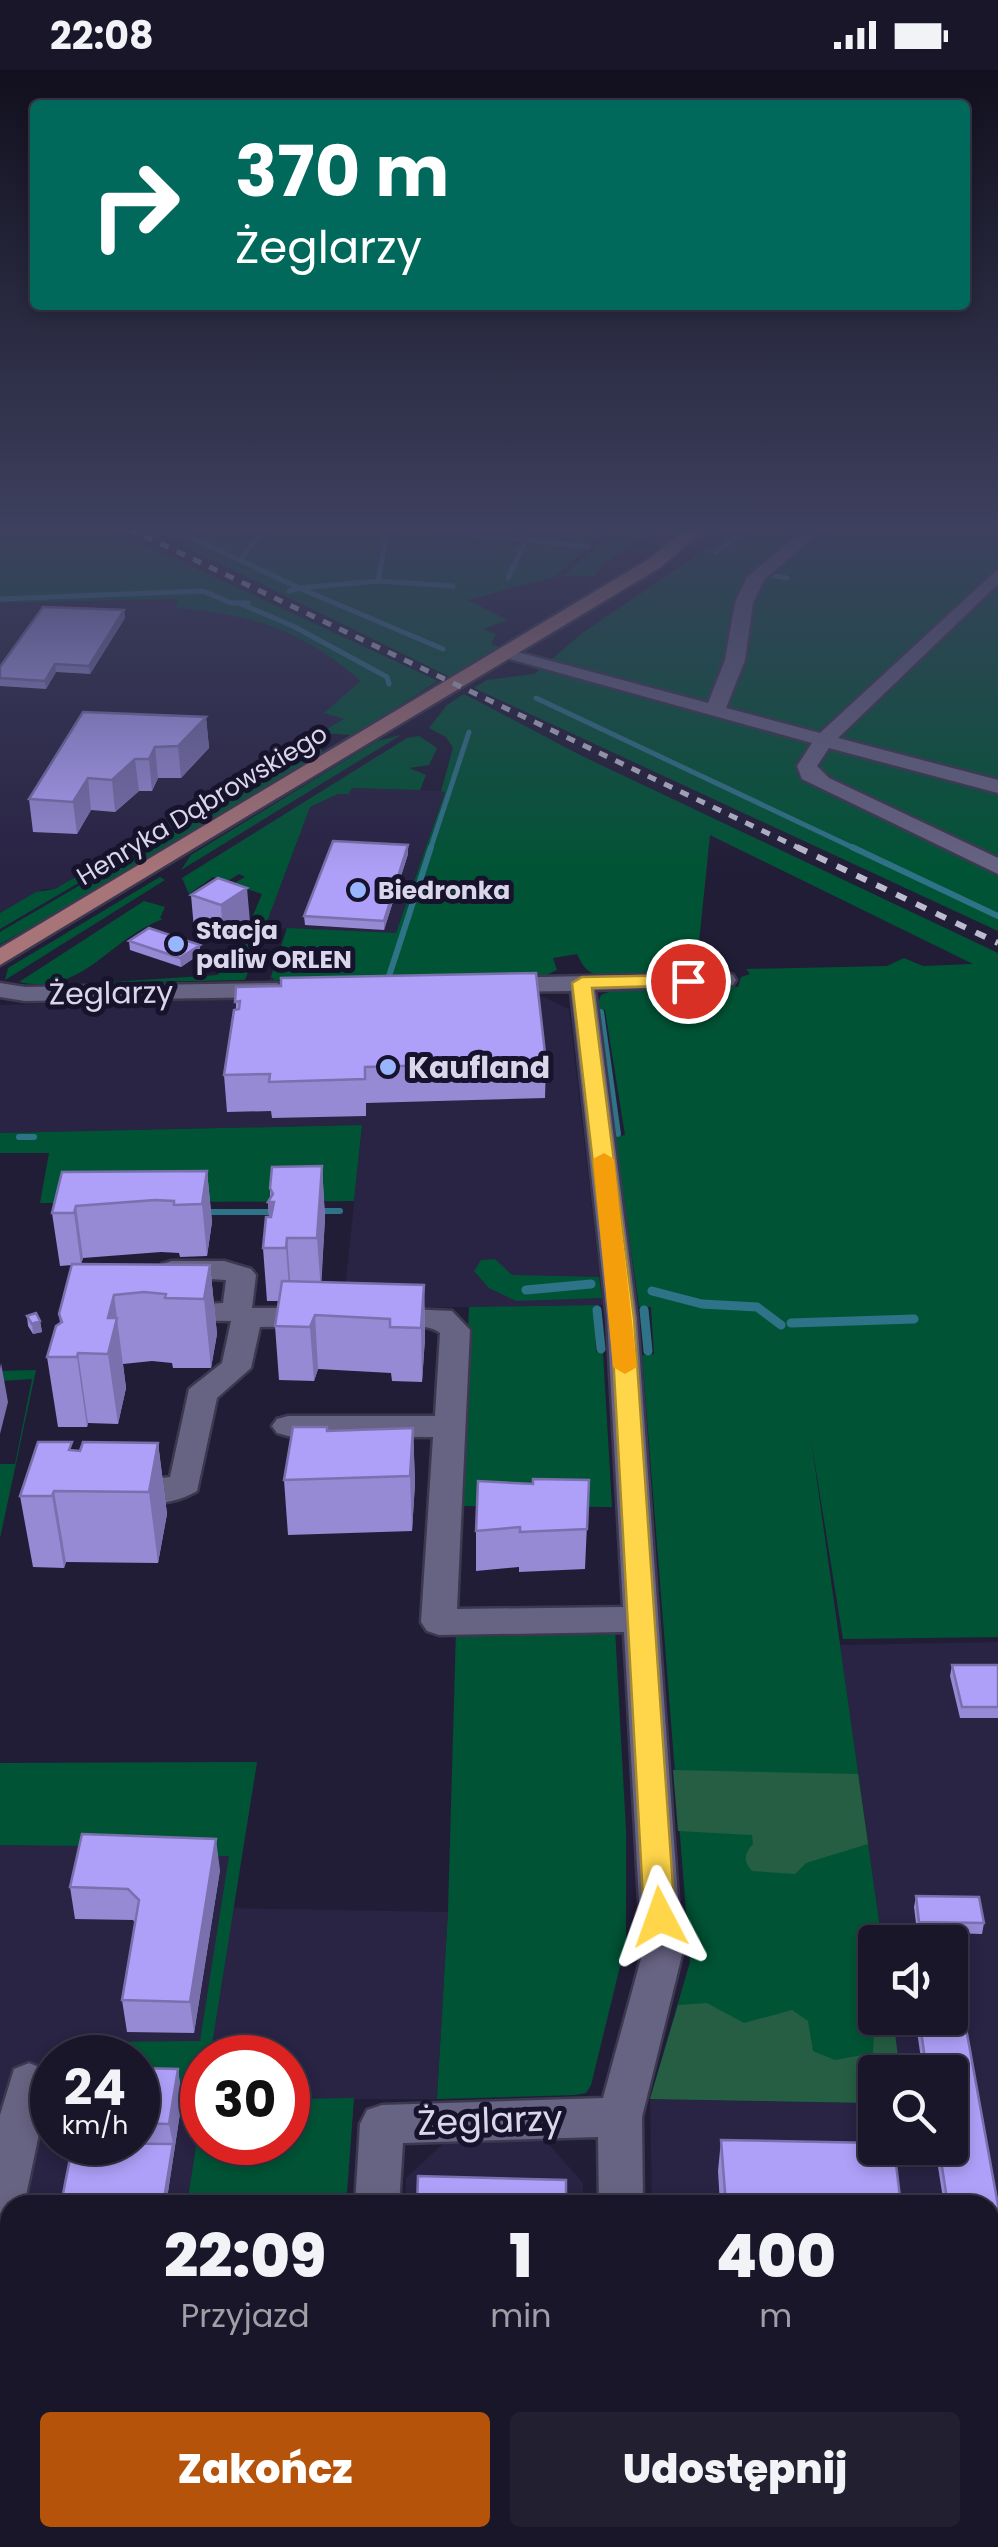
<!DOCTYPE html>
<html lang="pl">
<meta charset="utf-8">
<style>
:root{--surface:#191629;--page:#221f31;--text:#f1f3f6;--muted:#9f9fa8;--line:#373546;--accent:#b45309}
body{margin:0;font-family:Poppins,sans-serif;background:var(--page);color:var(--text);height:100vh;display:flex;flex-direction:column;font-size:38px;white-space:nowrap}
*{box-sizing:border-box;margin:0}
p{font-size:32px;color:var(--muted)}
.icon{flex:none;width:55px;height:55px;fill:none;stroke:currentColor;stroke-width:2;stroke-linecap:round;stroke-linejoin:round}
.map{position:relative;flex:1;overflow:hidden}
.details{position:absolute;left:0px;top:2125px;width:1000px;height:352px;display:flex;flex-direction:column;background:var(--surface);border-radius:30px 30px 0 0;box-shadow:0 5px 15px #0003,0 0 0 2px var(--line)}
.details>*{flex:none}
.top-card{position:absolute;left:30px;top:30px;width:940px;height:210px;border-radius:10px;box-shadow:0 5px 15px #0003,0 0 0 2px var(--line);background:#00695c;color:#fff;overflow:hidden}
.fabs{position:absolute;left:858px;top:1855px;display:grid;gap:20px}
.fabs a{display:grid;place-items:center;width:110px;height:110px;border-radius:10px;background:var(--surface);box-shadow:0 5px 15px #0003,0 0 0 2px var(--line);font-size:50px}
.speed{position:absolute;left:30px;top:1965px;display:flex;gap:20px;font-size:50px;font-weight:700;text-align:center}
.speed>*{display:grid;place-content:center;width:130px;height:130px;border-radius:50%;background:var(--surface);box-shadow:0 5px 15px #0003,0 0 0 2px var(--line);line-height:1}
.speed small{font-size:25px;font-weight:400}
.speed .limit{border:15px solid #d22;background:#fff;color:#111}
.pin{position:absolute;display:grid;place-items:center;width:85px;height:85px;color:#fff;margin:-42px;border:5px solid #fff;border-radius:50%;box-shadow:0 2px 10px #0007}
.me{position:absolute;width:110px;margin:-55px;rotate:356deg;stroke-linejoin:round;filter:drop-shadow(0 0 8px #0008)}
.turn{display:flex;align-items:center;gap:35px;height:210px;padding:0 40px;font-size:45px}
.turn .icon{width:130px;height:130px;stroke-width:2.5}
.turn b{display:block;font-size:70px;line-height:85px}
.eta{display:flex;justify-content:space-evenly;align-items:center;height:170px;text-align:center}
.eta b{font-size:60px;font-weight:800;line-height:70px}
.cta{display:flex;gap:20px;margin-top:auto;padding:20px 40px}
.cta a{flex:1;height:115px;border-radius:10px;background:var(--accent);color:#fff;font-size:40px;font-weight:800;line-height:115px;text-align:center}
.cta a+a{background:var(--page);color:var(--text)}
.status{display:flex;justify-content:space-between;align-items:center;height:70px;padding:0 50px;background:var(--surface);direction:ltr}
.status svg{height:28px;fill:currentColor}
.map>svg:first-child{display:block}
.built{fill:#292344;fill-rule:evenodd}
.green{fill:#005435}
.forest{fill:#255e43}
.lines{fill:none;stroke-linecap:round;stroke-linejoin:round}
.stream-far2{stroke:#2f7388;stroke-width:5}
.stream-far1{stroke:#2f7388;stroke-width:6}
.stream{stroke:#2f7388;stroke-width:9}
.minor-casing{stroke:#3c384f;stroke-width:5}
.major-casing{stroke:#3c384f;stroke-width:5}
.minor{fill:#676382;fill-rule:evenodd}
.major{fill:#a77478;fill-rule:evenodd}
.rail-far1{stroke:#bebccf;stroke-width:5;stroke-dasharray:9 9;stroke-linecap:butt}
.rail{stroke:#bebccf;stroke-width:6;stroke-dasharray:11 11;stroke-linecap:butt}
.wall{fill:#968ad5}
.shaded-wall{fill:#7a70ae}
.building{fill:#aea0f8;stroke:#7a70ae;stroke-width:2.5}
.route{fill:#ffd54a;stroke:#a68a30;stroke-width:2.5}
.slow{fill:#f59e0b}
.poi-dot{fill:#99b5fd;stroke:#18132d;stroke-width:4}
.labels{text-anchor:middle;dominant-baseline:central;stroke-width:10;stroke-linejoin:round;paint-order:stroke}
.far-street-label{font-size:25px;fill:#d9d7e9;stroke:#18132d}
.far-poi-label{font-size:25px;font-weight:bold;fill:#d9d7e9;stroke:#18132d;text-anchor:start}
.street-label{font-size:30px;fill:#d9d7e9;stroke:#18132d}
.poi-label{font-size:30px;font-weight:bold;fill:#d9d7e9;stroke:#18132d;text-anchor:start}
.near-street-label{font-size:35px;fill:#d9d7e9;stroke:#18132d}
</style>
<div class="status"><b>22:08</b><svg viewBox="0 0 49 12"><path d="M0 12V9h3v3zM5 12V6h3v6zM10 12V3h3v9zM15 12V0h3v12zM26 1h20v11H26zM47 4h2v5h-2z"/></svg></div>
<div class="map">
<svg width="998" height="2477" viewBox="0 0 998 2477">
<rect width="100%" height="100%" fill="#211d37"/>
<path class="built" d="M161,528l17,3 -2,7 56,4 57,19 42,25 31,25 -37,32 20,6 -290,170h-12l-43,24v-310z
M351,718l94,3 -71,206 163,-3 32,15 34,296 -260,4 19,-184 -362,8v-128l263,-7 24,-69 -23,-2 46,-120z
M998,1572v905h-23l-2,-9h17v-333h-338l-2,-106 225,4v45h75v-76h-50l-8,-54h58v-76h-68l-42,-297z
M257,1692l-24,146 215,4 -11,187h-83l-8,106h-336v333h308l-1,9h-317v-784zM52,1988h86v84h-86zM202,1988h86v84h-86z
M545,2070l38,43v22h-178l1,-27 40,-37z
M381,2468h204v9h-205z"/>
<path class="green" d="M0,458h109l329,153 -85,54 -33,-2 24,-14 -20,-6 37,-32c-57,-50 -111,-68 -186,-73l3,-7 -6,-2 -172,4z
M147,458h464l-57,49 -86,23 39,20 -24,9 13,5 -5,10 9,3 -50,30z
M619,458h30c-10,21 -41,23 -54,48h-33z
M737,458h261v403l-524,-243 13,-8 47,-6 51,-43z
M464,624l118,62 416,197v684l-155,2 -32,-200 71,503h-7v76h18l7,54h-25v31l-225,-4 40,-137 -48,-607 12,-1 -3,-47h-12l-24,-170 10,-2 -20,-125 -9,-1 5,-14 18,-7 119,-1 3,-10 9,-3 -4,-5 141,-3 17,-8 19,8 50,-2 -263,-129 -12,117 -16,6 3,9c-11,11 -78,13 -93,6 -8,-4 -11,-11 -15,-19l-24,4 4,12 -13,6 -269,4 -4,-3 16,-49 109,5 49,-141 -4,-1 12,-43 -7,-11 -17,-9 18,-23z
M401,665l-220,135 10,-15 186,-114z
M419,666l18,12 -8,17 -20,3 17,7 -6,15 -68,-2 -4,6h-10l-28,13 -65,173 -147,3 119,-8 17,-14 28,-67 -29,-10 12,-7 -6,-3 -13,8 -13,-5 -24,17 -7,-16 225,-140z
M306,671l9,3 -315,185v-16l36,-21 19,-3z
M319,675l4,8 -195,120 -128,71v-12z
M160,807l5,3 -160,100 3,-12z
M144,831l21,6 -5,11 3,1c-55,20 -80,77 -144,63z
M362,1055l-8,76 -314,2 9,-50h-49v-20z
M495,1189l17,16 87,2 3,21 -86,3 -27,-13 -15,-17 7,-11z
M599,1235l-5,3 2,44 7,1 9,154 -151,-1 8,-199z
M36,1300l-36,168v-74h15l17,-85 -32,2v-10z
M615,1559l11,202v111l-35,143 -5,8 -11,2 -138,4 11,-187 8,-282z
M257,1692l-47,295 -8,1v27l-64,-1v-26l-41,-1 4,-15 99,-1 29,-185 -139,-2v-8l-90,-1v-82z
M354,2028l-8,107h-159l15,-98v35h86v-43z"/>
<path class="forest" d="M673,1700l185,4 10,70 -62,19 -11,11 -43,-3c-9,-10 -8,-17 1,-27l-1,-9 -74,-4z
M707,1933l37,20 48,-13 16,11 5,30 22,9 38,-7 1,-24 -5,-7 24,-3 7,53h-25v31l-225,-4 28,-94z"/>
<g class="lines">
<path class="stream-far2" d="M170,458l70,32
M265,458l-25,32 59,28 79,-7 75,5
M422,458l167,19
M716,482l33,-24
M771,505l16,3
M508,508l18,-38
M378,511l10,-53
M289,521l10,-3 144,61
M0,529l203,-8 28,12h17
M241,534l54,23 92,50 2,7
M536,628l322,152
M430,780l39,-118"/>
<path class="stream-far1" d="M852,777l146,69
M389,906l42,-129
M601,942l17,122
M19,1067h15
M315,1141h25
M205,1142h71"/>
<path class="stream" d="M526,1220l65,-6
M652,1221l50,13 55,3 24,18
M597,1240l4,39
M644,1240l4,41
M791,1253l123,-4"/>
<defs>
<path id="minor" d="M806,458h19l-61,52 -11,23 -8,57 -19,48 94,25 178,-164v15l-160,154 160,42v13l-169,-45 -12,18 12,12 169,80v16l-196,-95 -5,-13 15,-23 -320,-89 10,-6 206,55 17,-43 10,-57 12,-26z
M724,903l9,2 3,5 -3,5 -138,5 42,328 45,637 -40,162 1,88h-44l-1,-68 -195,6 -4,62h-44l5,-81 7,-14 15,-5 221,-7 39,-143 -18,-323 -185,3 -12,-4 -6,-9 12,-185 -145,-1 -11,-3 -5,-7 5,-7 11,-3h147l5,-83c-20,-15 -52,4 -69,-16l15,-9 66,3 18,19 -13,279 166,-2 -16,-289 -36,-327 -74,1 -12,-7 12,-7z
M0,913l25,4 252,-4 12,7 -12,7 -252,4 -25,-4z
M172,1191h52l27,8 5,6 -4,33h63l15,9 -15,9 -55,1 -9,41 -34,30 -20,93c-23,14 -56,16 -82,9l-5,-8 5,-8 55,-7 19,-88 33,-26 9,-42 -66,-1 -4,-7 4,-7 58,-3 3,-23 -64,-4 -5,-6 5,-6z
M29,1993l15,6 6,13 -26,123h-14v25l-10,4v-119l14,-46z
M332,2468h50l-1,9h-50z
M602,2468h50v9h-50z"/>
<path id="major" d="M686,458h19l-44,39 -661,398v-17l649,-389z"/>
</defs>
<use href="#minor" class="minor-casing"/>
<use href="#major" class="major-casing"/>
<use href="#minor" class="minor"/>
<use href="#major" class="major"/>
<path class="rail-far1" d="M128,458l675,322"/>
<path class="rail" d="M797,777l201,96"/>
</g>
<path class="wall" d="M124,540l1,8 -35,56 -34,-2 -10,17 -46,-3v-19z
M206,647l3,31 -28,30h-23l-6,13h-13l-24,21 -24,-2 -14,24 -44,-2 -4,-33z
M408,775v9l-24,76 -79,-5 -1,-9z
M218,808l32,44 -27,17 -29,-10 -3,-34z
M129,871l71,13 -19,13 -51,-17z
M236,917l310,75 -1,36 -179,5v13l-94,2 -1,-7 -44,1 -3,-37 12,-66z
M322,1096l3,52 -4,64 103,3 1,53 -3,44 -30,-1 -1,-8 -73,-4 -4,12 -35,-1 -4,-54 4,-25h-12l-4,-53 6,-31 -1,-15 2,-4v-10z
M207,1101l5,51 -5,34 -27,1 -1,-4 -18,-1 -78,6 -2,6 129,1 7,69 -6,34h-38l-1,-5 -20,-2 -29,3 3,24 -8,36 -30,-1 -1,4h-29l-11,-70 13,-34 -1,-9 13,-49 -12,1 -8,-53z
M27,1246l13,5 2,11 -9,2 -5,-8z
M413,1358l2,55 -3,48 -124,4 -4,-55 43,-49z
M158,1373l9,71 -9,49 -92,-1 -2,6 -31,-1 -13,-71 53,-45z
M589,1410l-4,89 -66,3v-5l-43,4v-40l57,-47z
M952,1595h46v53h-38l-10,-42z
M220,1800l-26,163 -67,-1 -5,-32 13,-77 -2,-3 -58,-1 -5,-32z
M916,1826l68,27 -2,11 -65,-2 -3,-25z
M915,1948h35l48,187v310h-7l-1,-7v-303h-46l-9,-57h15v-76h-27z
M138,1998l40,1 4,31 -16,105 -93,-63h65z
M721,2070l180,65h-181l-2,-34z
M400,2468h166v7l-166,-4z"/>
<path class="shaded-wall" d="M124,540l1,8 -35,56 -1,-8z
M55,594l1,8 -10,17 -1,-8z
M206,647l3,31 -28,30 -3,-32z
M155,677l3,31 -6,13 -3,-32z
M135,689l4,32 -24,21 -3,-32z
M88,708l3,32 -14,24 -4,-32z
M408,775v9l-24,76v-9z
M247,818l3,34 -27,17 -2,-34z
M200,875v9l-19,13 -1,-9z
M322,1096l3,52 -4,73 -4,-53z
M207,1101l5,51 -5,34 -5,-52z
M268,1132h6l-3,46z
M76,1136l7,52 -2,7 -7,-52z
M287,1168l4,53 -1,10 -4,-53z
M210,1195l7,69 -6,34 -7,-69z
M424,1215l1,53 -3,44 -1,-54z
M114,1225l12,93 -8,36 -10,-70v-36z
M315,1245l3,54 -4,12 -4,-54z
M40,1251l2,11 -9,2 -1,-10z
M78,1283l10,70 -1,4 -10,-70z
M1,1293l7,39 -8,32v-65z
M413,1358l2,55 -3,48 -2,-55z
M158,1373l9,71 -9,49 -9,-71z
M54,1421l12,71 -2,6 -12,-72z
M216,1769l4,31 -26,163 -4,-31z
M178,1999l4,31 -16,105h-3l10,-61 -4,-20z"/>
<path class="building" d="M43,537l81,3 -35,56 -34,-2 -10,17 -45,-3v-11z
M83,642l123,5 -28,29 -23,1 -6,12h-14l-23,21 -24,-2 -15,24 -44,-3z
M333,771l75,4 -24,76 -80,-5z
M218,808l29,10 -26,17 -30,-10z
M149,858l51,17 -20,13 -51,-17z
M536,903l10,89 -181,5v12l-96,3 1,-8 -46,1 10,-65 5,-1 1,-8 -5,1 1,-15 45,-1v-8z
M322,1096l-5,72h-30l-1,10h-23l3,-31h5l3,-15h-6l5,-8 -3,-6 2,-21z
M207,1101l-5,33 -28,1v-4l-19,-1 -79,6 -2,7h-22l10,-41z
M72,1194l138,1 -6,34 -39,-1 1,-4 -22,-2 -30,3 -6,23h9l-9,36 -30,-1 -1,4h-30l9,-31 6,-4 -3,-8z
M282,1211l142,4 -3,43 -31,-1v-8l-75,-4 -5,12 -35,-1z
M36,1243l4,8 -8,3 -5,-8z
M293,1357h34v4l86,-3 -3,48 -126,4z
M38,1372h34l-3,8 11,1 3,-9 75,1 -9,49 -95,-1 -2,5h-32z
M533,1409l56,1 -2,49 -67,3v-5l-44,4 2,-50 55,3z
M952,1595h46v42h-36z
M82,1764l134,5 -26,163 -68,-2 17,-100 -11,-11 -58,-2z
M916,1826l63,1 5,26 -65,-1z
M950,1936h12l36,199v300h-4l-4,-26v-274h-42l-9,-57h11v-76h-23l-8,-54h31z
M138,1998l40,1 -9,55 -31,-1z
M721,2070l154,3v5h19l7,57h-175z
M73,2073l100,1 -10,61 -102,-1z
M418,2106l148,4v25h-149z
M10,2374v94h120l-1,9h-129v-55z
M700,2468h237l2,9h-238z"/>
<linearGradient id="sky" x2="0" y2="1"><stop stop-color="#12101e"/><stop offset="0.57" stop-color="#3d405e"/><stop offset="1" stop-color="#3d405e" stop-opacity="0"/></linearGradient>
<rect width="998" height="805" fill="url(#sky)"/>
<path class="route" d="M688,905l10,6 -3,4 -103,3 42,330 41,599 -5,9 -10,4 -11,-4 -5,-9 -33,-599 -39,-335 10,-6z"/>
<path class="slow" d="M604,1083l10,6 23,208 -12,7 -12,-7 -20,-208z"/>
<g class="poi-dot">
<circle cx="358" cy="820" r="10"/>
<circle cx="176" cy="874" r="10"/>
<circle cx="388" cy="997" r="10"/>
</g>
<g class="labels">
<g class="far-street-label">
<text transform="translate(202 735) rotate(-31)">Henryka Dąbrowskiego</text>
</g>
<g class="far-poi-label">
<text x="378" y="820">Biedronka</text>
<text x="196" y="860">Stacja<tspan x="196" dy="29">paliw ORLEN</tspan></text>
</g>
<g class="street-label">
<text transform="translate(111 923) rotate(-1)">Żeglarzy</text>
</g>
<g class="poi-label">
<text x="408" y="997">Kaufland</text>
</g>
<g class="near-street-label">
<text transform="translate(490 2050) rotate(-2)">Żeglarzy</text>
</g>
</g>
</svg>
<div class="fabs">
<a><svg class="icon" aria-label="sound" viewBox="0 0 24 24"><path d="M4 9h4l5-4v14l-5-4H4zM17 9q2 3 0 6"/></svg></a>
<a><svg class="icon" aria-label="search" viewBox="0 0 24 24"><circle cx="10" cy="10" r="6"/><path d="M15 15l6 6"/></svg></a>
</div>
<div class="speed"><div>24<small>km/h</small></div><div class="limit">30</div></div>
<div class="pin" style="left:688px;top:911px;background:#d93025"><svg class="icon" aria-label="arrive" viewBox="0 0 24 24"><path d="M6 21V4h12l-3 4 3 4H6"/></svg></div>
<svg class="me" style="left:660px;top:1847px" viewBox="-20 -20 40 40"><path d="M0-17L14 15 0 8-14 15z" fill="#ffd54a" stroke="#fff" stroke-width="4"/></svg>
<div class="top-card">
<div class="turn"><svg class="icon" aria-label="right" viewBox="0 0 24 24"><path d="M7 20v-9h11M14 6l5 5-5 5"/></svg><div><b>370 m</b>Żeglarzy</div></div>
</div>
<section class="details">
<div class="eta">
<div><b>22:09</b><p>Przyjazd</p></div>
<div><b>1</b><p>min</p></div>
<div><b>400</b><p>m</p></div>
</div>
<div class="cta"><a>Zakończ</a><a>Udostępnij</a></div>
</section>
</div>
